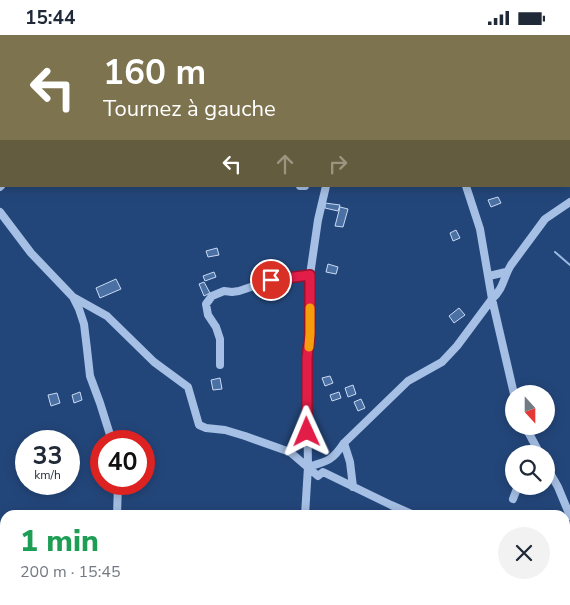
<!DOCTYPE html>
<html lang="fr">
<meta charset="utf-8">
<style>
:root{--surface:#fff;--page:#f2f2f3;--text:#1f2937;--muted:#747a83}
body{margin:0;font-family:"Nunito Sans",sans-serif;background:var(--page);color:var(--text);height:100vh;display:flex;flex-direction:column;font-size:19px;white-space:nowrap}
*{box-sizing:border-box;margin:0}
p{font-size:16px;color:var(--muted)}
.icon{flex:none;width:28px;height:28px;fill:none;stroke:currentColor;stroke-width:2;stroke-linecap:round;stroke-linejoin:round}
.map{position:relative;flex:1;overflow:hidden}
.panel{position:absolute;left:0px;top:475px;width:570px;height:95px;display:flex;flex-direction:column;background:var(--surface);border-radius:15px 15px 0 0;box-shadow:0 2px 12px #0003}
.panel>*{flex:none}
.guide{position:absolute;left:0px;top:0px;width:570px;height:152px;box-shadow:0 2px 12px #0003;background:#7d734e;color:#fff;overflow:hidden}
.needle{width:32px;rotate:159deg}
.buttons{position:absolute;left:505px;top:350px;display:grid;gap:10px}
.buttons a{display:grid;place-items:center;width:50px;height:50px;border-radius:50%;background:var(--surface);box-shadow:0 2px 12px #0003;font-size:25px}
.speed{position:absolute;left:15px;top:395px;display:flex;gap:10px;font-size:25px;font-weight:700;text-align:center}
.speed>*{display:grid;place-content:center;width:65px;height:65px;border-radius:50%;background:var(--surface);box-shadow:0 2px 12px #0003;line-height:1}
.speed small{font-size:12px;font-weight:400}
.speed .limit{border:8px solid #d22;background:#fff;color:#111}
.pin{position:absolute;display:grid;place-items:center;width:42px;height:42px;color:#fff;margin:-21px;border:2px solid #fff;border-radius:50%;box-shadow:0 1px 5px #0007}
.me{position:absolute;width:55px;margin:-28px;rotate:359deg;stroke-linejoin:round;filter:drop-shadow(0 0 4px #0008)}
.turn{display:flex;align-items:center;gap:18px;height:105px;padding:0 20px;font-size:22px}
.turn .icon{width:65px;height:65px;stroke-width:2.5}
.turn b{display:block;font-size:35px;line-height:42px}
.lanes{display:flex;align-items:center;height:48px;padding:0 20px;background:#0003;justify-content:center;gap:25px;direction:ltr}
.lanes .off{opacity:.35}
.round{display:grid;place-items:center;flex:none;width:52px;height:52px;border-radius:26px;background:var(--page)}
.head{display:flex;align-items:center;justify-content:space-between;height:85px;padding:0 20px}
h1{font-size:30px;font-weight:800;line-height:38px;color:#1e9e55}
.status{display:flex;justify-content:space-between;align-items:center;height:35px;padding:0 25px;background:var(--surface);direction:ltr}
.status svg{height:14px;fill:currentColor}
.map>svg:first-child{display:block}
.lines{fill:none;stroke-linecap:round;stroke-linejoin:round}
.stream{stroke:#9abae5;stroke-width:2}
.building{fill:#4b70a3;stroke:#c9daf4}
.minor{stroke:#a6c0e5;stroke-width:8}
.route-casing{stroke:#92132f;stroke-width:12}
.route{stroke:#e11d48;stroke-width:9}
.slow{stroke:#f59e0b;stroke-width:9}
</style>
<div class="status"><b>15:44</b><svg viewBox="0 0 49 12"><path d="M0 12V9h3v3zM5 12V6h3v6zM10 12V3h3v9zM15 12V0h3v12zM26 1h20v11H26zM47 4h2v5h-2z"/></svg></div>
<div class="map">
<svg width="570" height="570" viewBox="0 0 570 570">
<rect width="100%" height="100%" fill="#23467a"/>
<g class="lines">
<path class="stream" d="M555,217l15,13"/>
</g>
<path class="building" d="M498,162l3,6 -10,4 -3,-7z
M325,168l15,2 -2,6 -13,-3z
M340,172l8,2 -5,18 -8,-1z
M456,195l4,8 -7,3 -3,-8z
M217,213l2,7 -11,2 -2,-6z
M328,229l10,3 -2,7 -10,-2z
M214,237l2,5 -11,4 -2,-5z
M116,244l5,10 -21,9 -4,-10z
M204,247l6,11 -6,3 -5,-12z
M459,273l6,7 -11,8 -5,-7z
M330,341l3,7 -8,3 -3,-8z
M220,343l2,11 -9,1 -2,-10z
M353,350l3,9 -8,3 -3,-9z
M80,357l2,8 -8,3 -2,-8z
M339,357l2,6 -9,3 -2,-6z
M57,358l3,10 -9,3 -3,-11z
M361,364l4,9 -7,3 -4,-9z"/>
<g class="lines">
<path class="minor" d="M66,0l1,1
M107,0v1
M412,0v1
M504,0l1,1
M158,1l3,-1
M350,1v-1
M556,1v-1
M0,85h1
M569,94l1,-1
M300,151h5
M466,151l14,43 12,70 22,95
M0,152l1,-1
M0,177l31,41 42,44 6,12 5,15 3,25 3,27 10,27 12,38
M489,241l17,-4
M73,262l34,19 47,46 34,25 11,38 7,3 19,2 20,6 45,16 28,24 5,-4 68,33 23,10
M220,330v-26l-4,-12 -8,-12 -2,-11 6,-8 12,-5 8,1 7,-1 32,-11 39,-5
M525,391l15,28
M344,408l6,19 3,25
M546,431l12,21 12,29
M308,432c20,-6 24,-6 36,-24l64,-62 34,-19 15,-16 35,-47c12,-11 11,-21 19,-34l34,-46 25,-17
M513,464l5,-13
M117,480l1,-31
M305,480l3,-48 -1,-70v-39l3,-24v-59l8,-55 8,-34
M112,565v5
M298,570l1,-5
M460,570v-5"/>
</g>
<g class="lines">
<defs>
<path id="route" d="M271,245l39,-5v59l-3,24v74"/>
</defs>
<use href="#route" class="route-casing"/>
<use href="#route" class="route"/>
<path class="slow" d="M309,312l1,-13v-26"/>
</g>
</svg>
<div class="buttons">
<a><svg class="needle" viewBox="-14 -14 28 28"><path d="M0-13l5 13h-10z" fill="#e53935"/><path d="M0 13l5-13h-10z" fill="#747a83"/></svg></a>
<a><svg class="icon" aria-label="search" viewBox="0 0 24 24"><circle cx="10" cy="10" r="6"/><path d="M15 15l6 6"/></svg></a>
</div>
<div class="speed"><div>33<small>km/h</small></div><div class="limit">40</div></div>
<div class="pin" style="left:271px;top:245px;background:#d93025"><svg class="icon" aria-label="arrive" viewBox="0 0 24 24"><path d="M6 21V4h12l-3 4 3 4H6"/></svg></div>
<svg class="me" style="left:307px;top:397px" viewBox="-20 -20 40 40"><path d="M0-17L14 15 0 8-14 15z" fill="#e11d48" stroke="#fff" stroke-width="4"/></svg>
<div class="guide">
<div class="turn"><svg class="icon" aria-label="left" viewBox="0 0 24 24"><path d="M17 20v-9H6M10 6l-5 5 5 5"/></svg><div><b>160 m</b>Tournez à gauche</div></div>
<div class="lanes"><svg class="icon" aria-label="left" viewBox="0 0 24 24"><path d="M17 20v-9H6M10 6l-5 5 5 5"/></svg><svg class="icon off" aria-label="ahead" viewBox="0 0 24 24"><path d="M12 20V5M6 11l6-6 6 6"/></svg><svg class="icon off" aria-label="right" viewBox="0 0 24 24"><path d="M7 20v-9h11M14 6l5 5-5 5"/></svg></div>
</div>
<section class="panel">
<div class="head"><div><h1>1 min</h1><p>200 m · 15:45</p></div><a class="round"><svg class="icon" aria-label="close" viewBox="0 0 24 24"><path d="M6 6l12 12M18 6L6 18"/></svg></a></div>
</section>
</div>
